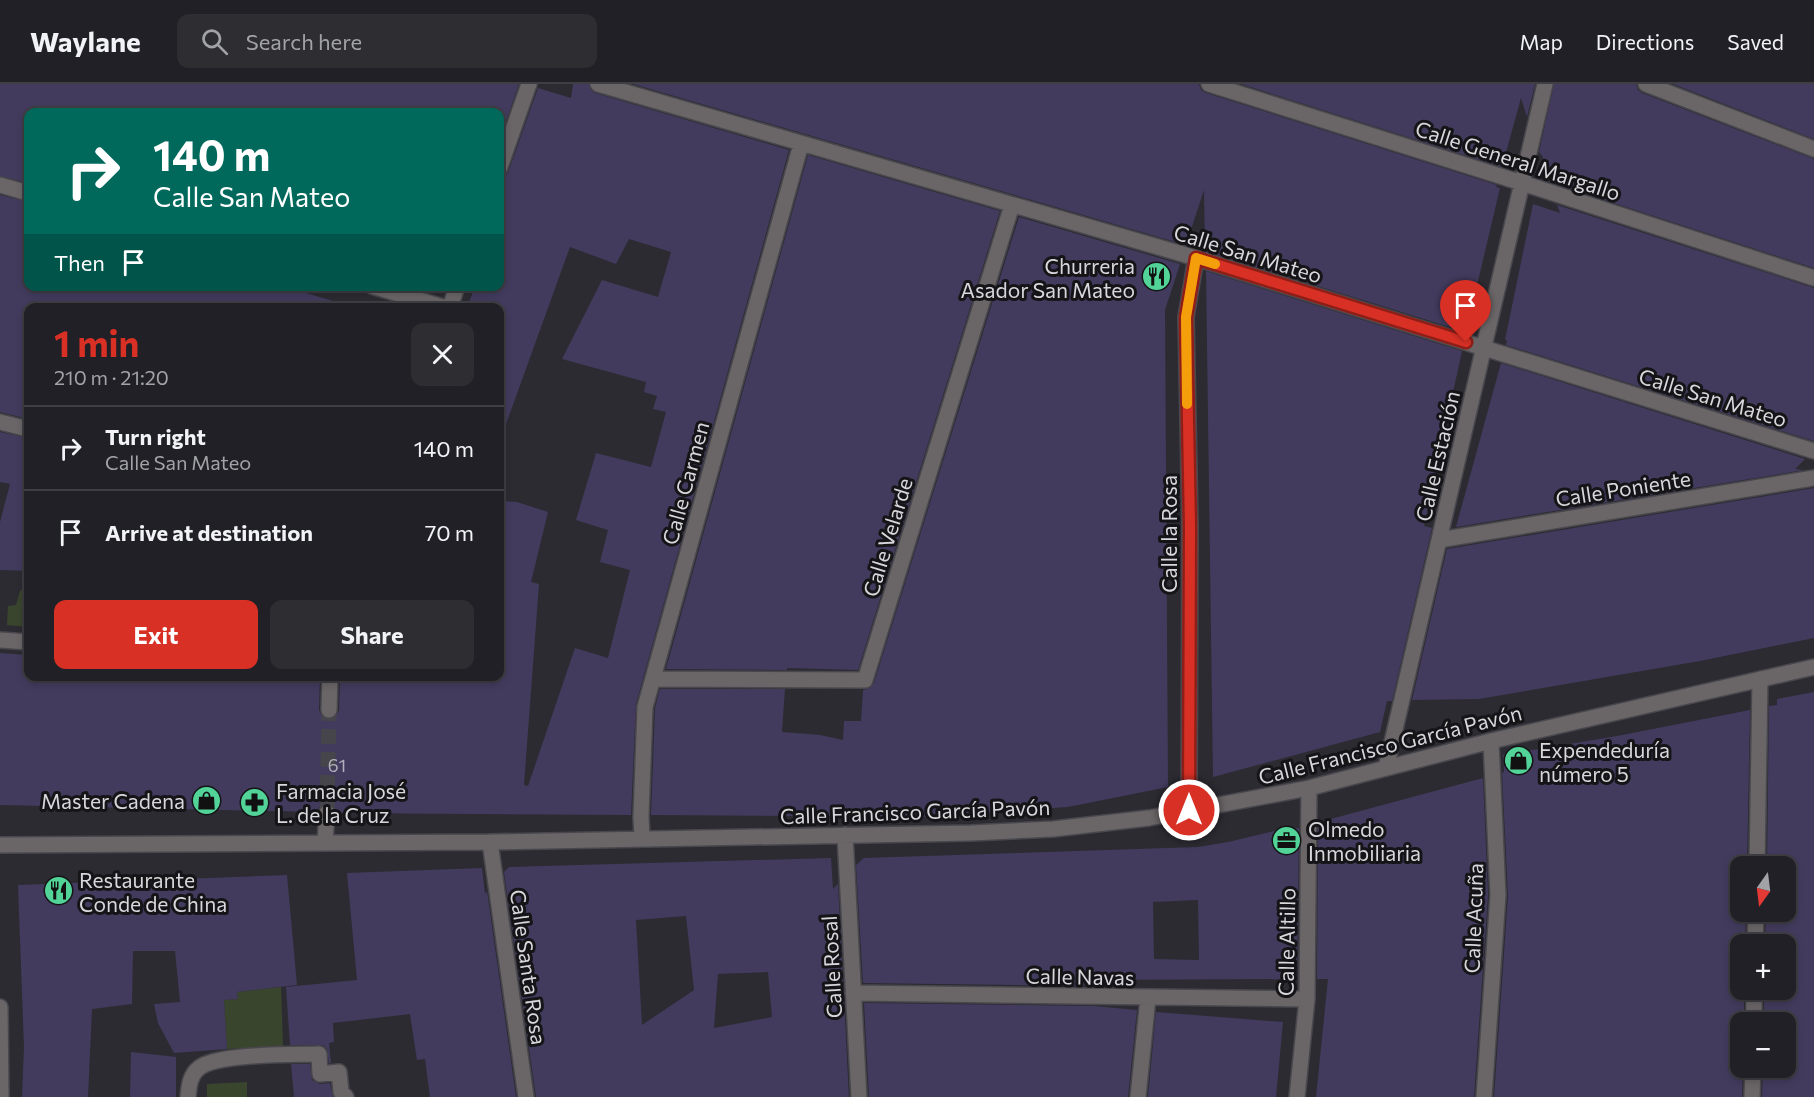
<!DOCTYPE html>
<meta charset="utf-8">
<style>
:root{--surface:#212026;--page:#2d2d32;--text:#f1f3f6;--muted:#a2a3a7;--line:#3e3e43;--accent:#d93025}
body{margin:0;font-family:Commissioner,sans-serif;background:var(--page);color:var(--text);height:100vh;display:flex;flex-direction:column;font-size:22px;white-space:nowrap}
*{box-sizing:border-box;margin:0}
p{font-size:20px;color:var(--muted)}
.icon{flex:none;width:33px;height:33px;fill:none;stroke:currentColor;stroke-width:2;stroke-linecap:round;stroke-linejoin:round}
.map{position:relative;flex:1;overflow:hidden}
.details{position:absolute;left:24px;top:219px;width:480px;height:378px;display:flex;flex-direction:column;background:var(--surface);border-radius:12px;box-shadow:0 3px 9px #0003,0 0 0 2px var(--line)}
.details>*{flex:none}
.guide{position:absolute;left:24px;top:24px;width:480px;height:183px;border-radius:12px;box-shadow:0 3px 9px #0003,0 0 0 2px var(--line);background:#00695c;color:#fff;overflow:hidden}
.needle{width:39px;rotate:194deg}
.buttons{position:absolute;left:1730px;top:772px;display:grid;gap:12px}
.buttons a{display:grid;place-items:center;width:66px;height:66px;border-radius:12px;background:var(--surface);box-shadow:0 3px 9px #0003,0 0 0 2px var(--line);font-size:30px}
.pin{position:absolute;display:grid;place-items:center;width:51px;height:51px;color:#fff;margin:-62px -26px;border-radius:50% 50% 50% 0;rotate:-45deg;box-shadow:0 0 6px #0007}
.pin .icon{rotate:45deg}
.me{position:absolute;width:66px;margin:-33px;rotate:0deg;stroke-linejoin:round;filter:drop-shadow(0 0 4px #0008)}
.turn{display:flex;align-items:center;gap:21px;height:126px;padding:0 30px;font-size:27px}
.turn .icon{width:78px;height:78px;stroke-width:2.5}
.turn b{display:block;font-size:42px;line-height:51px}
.then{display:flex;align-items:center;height:57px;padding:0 30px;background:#0003;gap:12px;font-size:22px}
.round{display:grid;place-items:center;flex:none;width:63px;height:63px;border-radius:12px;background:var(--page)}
.summary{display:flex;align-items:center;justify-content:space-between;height:102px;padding:0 30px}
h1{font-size:36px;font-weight:700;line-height:45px;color:var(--accent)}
.cta{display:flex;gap:12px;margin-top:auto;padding:12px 30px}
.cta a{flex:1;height:69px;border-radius:12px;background:var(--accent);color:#fff;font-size:24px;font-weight:700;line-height:69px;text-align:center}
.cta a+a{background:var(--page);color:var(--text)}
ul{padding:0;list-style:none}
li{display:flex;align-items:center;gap:18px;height:84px;padding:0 30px;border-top:2px solid var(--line)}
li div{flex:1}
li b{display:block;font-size:22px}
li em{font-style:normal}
header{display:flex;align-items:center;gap:36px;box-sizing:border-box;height:84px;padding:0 30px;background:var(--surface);border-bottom:2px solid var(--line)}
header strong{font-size:28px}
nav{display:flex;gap:33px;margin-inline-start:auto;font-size:21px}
.search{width:420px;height:54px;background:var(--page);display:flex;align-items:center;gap:15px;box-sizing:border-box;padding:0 21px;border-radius:12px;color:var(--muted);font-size:22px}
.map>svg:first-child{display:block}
.green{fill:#3a452d}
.building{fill:#423b5d;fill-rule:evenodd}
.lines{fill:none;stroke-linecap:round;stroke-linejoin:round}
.minor-tunnel{stroke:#46454b;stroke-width:15;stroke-dasharray:15 8;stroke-linecap:butt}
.minor-casing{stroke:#48474d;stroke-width:18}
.minor{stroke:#6a6566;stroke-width:15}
.route-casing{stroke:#8d1f18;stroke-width:15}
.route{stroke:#d93025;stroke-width:10}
.slow{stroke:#f59e0b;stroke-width:10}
.labels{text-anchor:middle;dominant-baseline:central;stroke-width:6;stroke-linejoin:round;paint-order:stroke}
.number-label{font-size:18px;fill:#b2b0bc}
.street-label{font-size:21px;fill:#d8d7db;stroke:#151417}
.poi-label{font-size:21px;fill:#d8d7db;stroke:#151417;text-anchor:start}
</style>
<header>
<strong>Waylane</strong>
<div class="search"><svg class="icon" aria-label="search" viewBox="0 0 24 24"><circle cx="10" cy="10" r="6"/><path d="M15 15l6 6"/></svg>Search here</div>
<nav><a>Map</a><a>Directions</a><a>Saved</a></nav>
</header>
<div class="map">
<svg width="1814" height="1013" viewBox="0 0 1814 1013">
<rect width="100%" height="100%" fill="#2c2b32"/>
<path class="green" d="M28,501v42l-21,-2 1,-19 8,-1 4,-14z
M281,903l2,59 -56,3 -3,-49 14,-1 -1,-7z
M247,998v15h-40v-13z"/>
<path class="building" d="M0,0h519l-19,55v-27h-472v71l-28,-7z
M573,0h16l2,6 4,3 194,57 -153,554 -5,111 -294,-2 -4,-8 -6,-2 -8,4 -2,5 -317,-7v-152l28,2v21h292l-1,34 4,8 5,2 6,-2 5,-7 1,-31 28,1v-5h132v-175l17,1 31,10 -17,70 8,2 -15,201 4,1 47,-138 33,10 22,-88 -30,-8 8,-32 -32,-10 20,-67 55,14 15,-55 -13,-3 4,-13 -13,-4 2,-10 -84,-23 40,-79 56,17 13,-45 -42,-13 -13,25 -46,-17 -68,188h-2v-127h-33l8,-22h25v-110l6,-1 3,-5 29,-82 33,10z
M633,0h566l2,6 5,3 291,92 -1,2 4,1 -34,144 -261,-81 -1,-61 -18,55z
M1241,0h294l-8,33 -6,-19 -19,69z
M1554,0h82l2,6 4,3 172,66v109l-265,-86 -7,-21 1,-4 -4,-5z
M1673,0h141v55z
M808,71l192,56 -142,459 -71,-2v2l-121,-1z
M0,111l28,7v84h255l53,16 -1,6h-307v111l-28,-7z
M1533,120l27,9 -3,-8 257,83v153l-308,-96 1,-5h-2z
M1019,133l161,47 -15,46 3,477 -100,20 -113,7 -22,3 -282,-2 4,-107 5,-19h125l-3,43 38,3 23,5 1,-19h17l2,-31 7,-2 4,-5z
M1206,187l256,80 -38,175 8,2 -40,173h-5l-7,31 -167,45z
M1501,279l304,96 -10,10 9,1 -348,57z
M0,348l28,6v133l-28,-1v-48l10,-38 -10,-2z
M1814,404v150l-114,23 -221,38 -67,1 35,-151z
M1814,608v405h-52l1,-29h22v-45h-21v-33h21v-45h-20l1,-33h19v-45h-18l2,-161 8,-1v-6z
M1750,626l-3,157h-7l-1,45h7l-1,33h-7l-1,45h7v33h-8l-1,45h8l-1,29h-248l14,-201 -6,-123 2,-1 -1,-17 114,-19z
M1483,694l5,117 -14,202h-158l12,-118h-11l1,-153 9,-1v-5z
M1299,744l-2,151 -212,1 -1,6 -221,-3 -7,-118 8,-7 334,-11 30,-5 46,-11zM1198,816l1,60 -45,-1 -1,-57z
M831,774l2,31 5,-5 11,213h-313l-32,-225 5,-5zM686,832l8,74 -52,35 -6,-105zM768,888l4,45 -58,11 4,-54z
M482,784l3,26 2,-3 29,206h-86l-5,-38 -8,1 -7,-46 -77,9 1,19 -5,1 2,20h-2l-2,-14 -4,-4h-33l-4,-58 71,-7 -10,-107z
M287,791l10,110 -60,7 1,7 -14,1 3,49 -53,4 -16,-30 -4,-19 26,-2 -5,-51h-42l-1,53 -40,5 -4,88h-66l2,-50 -6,-162z
M864,919l230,3 43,4 -9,87h-259z
M1156,928l127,10 -7,75h-128z
M131,968l45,5v40h-46z
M291,980h19l2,16 8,4 10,-1 3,14h-39z"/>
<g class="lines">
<path class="minor-tunnel" d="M327,729l2,-103"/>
<defs>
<path id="minor" d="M598,0l598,174 618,193
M1209,0l313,99 292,95
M1646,0l168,65
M500,83l29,-83
M0,101l28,8
M372,202l74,22
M450,224l7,-22
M0,338l28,7
M1439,456l375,-62
M0,556l28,2
M653,595l212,1 147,-475
M329,626l1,-34
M1386,684l159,-684
M1189,726l1,-284 -4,-209 10,-59
M845,751l14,262
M642,754l-1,-21 4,-110 156,-563
M325,758l2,-29
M490,758l36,255
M0,761l490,-3 481,-9 82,-4 96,-11 160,-30 182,-47 323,-74
M1757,783l3,-188
M1755,861l1,-33
M853,909l454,6
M0,923l1,90
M1754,939v-33
M188,1013c1,-11 2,-22 11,-29 18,-15 94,-13 120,-14l1,20 19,-2 2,20 5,5
M1138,1013l10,-99
M1297,1013l10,-98 2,-211
M1484,1013l14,-202 -7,-154
M1752,1013l1,-29"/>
</defs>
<use href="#minor" class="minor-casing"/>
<use href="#minor" class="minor"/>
</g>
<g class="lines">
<defs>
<path id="route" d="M1189,726l1,-284 -4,-209 10,-59 270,84"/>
</defs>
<use href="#route" class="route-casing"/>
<use href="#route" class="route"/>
<path class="slow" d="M1187,320l-1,-87 10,-59 19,6"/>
</g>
<defs>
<symbol id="restaurant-disc" viewBox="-11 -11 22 22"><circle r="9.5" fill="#52d397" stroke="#151417"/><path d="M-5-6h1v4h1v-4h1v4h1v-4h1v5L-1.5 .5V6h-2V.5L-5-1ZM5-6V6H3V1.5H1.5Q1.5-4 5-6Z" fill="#111"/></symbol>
<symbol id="shop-disc" viewBox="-11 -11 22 22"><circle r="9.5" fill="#52d397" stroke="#151417"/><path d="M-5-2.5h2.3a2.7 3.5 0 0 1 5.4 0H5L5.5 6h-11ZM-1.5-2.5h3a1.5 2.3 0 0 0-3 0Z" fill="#111"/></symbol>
<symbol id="pharmacy-disc" viewBox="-11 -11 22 22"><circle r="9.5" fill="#52d397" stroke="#151417"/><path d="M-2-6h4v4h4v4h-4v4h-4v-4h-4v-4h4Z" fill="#111"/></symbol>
<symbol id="office-disc" viewBox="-11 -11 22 22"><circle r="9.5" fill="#52d397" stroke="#151417"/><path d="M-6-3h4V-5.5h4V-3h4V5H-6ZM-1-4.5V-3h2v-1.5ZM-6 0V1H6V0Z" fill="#111"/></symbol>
</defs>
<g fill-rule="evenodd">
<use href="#restaurant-disc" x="1140" y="176" width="33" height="33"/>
<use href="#shop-disc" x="1502" y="660" width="33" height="33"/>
<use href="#shop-disc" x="190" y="700" width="33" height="33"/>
<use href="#pharmacy-disc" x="238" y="702" width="33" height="33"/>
<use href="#office-disc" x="1270" y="740" width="33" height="33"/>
<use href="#restaurant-disc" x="42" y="790" width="33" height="33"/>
</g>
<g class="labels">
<g class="number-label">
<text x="337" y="681">61</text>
</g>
<g class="street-label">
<text transform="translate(1518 76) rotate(18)">Calle General Margallo</text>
<text transform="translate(1248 169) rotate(17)">Calle San Mateo</text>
<text transform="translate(1713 313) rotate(17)">Calle San Mateo</text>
<text transform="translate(1437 372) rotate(-77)">Calle Estación</text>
<text transform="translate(685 399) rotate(-75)">Calle Carmen</text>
<text transform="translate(1623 404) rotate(-9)">Calle Poniente</text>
<text transform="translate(1168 450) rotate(-90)">Calle la Rosa</text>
<text transform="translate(887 453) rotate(-73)">Calle Velarde</text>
<text transform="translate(1390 660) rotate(-14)">Calle Francisco García Pavón</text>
<text transform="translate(915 727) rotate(-2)">Calle Francisco García Pavón</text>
<text transform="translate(1473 834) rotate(-88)">Calle Acuña</text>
<text transform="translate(1286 858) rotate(-89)">Calle Altillo</text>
<text transform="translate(529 883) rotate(82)">Calle Santa Rosa</text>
<text transform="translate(831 883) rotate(-93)">Calle Rosal</text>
<text transform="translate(1080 892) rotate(1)">Calle Navas</text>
</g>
<g class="poi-label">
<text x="1135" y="181" text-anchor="end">Churreria<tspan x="1135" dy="24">Asador San Mateo</tspan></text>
<text x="1539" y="665">Expendeduría<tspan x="1539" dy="24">número 5</tspan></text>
<text x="276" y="706">Farmacia José<tspan x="276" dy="24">L. de la Cruz</tspan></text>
<text x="185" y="716" text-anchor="end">Master Cadena</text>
<text x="1308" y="744">Olmedo<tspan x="1308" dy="24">Inmobiliaria</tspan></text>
<text x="79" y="795">Restaurante<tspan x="79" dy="24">Conde de China</tspan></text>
</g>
</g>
</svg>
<div class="buttons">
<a><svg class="needle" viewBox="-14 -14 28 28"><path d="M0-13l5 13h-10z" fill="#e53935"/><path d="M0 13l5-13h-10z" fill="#a2a3a7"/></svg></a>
<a>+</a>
<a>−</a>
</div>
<div class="pin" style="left:1466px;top:258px;background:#d93025"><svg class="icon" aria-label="arrive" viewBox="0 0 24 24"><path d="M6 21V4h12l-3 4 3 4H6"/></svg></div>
<svg class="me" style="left:1189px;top:726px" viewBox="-20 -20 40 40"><circle r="17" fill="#d93025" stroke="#fff" stroke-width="3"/><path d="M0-11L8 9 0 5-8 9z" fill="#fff"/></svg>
<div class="guide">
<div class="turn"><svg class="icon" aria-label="right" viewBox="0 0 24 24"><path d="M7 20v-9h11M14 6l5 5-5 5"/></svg><div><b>140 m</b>Calle San Mateo</div></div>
<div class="then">Then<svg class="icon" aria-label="arrive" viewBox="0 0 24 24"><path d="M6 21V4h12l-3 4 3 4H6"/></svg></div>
</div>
<section class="details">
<div class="summary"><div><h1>1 min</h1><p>210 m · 21:20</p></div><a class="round"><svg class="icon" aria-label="close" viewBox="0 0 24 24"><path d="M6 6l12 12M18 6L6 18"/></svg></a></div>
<ul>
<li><svg class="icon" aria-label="right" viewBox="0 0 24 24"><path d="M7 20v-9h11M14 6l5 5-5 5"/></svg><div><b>Turn right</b><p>Calle San Mateo</p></div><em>140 m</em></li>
<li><svg class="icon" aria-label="arrive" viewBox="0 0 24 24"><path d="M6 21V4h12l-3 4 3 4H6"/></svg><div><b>Arrive at destination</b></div><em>70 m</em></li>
</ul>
<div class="cta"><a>Exit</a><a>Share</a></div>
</section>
</div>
